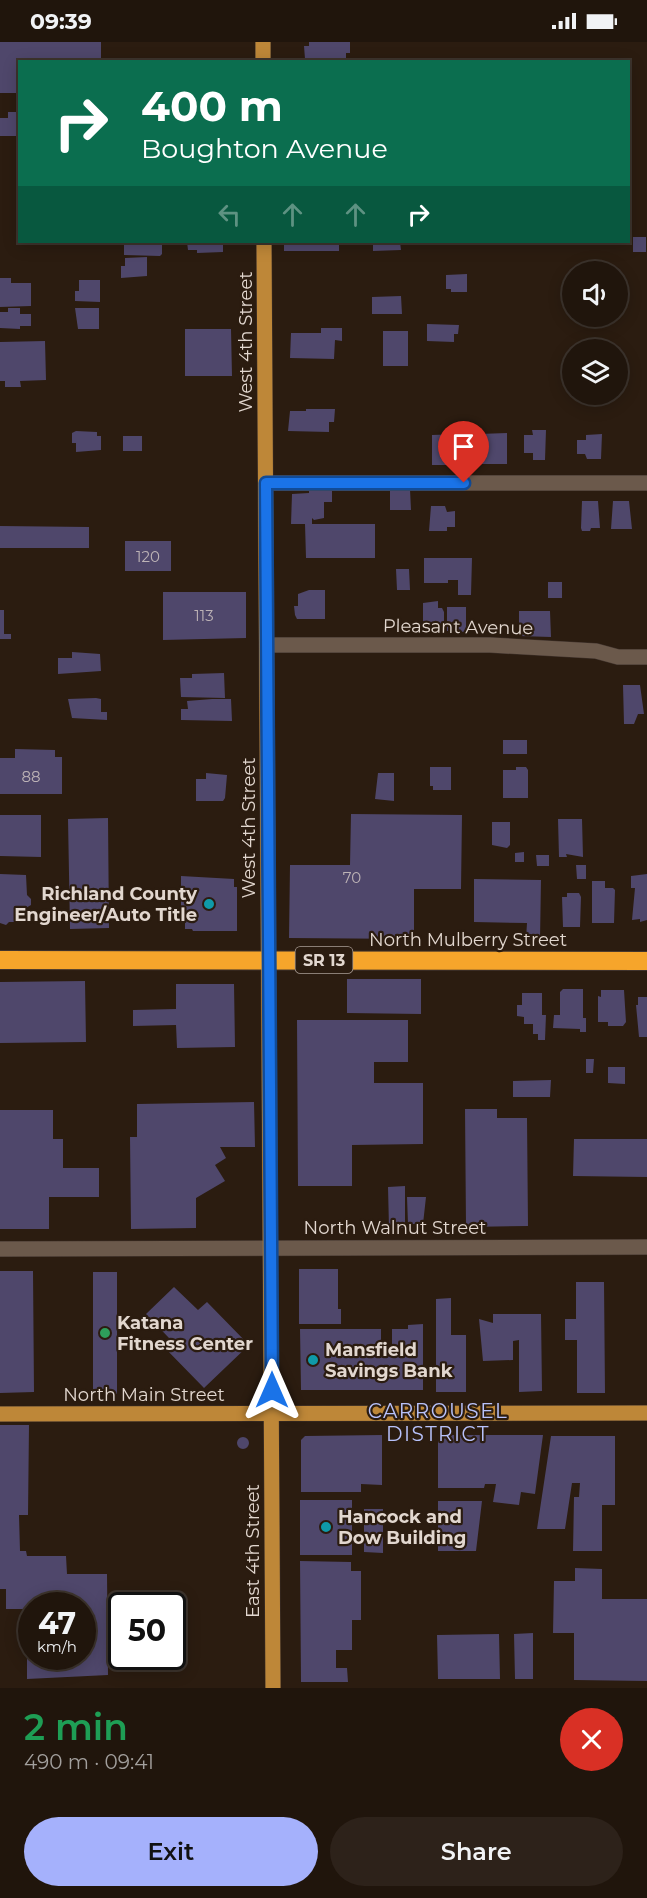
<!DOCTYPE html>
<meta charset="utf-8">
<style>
:root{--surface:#20150c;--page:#2d221a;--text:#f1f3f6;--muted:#a29f9d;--line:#3d342d;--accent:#a5b1fc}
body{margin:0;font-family:Montserrat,sans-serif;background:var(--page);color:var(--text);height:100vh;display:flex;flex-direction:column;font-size:22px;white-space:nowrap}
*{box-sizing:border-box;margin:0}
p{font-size:20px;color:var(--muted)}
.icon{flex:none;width:33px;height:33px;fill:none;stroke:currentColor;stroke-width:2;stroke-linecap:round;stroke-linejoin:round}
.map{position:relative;height:1646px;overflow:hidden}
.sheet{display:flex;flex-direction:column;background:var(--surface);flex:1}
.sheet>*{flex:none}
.guide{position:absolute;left:18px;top:18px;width:612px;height:183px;border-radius:0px;box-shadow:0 3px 15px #0003,0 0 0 2px var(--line);background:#0b6e4f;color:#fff;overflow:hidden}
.controls{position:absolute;left:562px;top:219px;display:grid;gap:12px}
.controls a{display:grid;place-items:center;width:66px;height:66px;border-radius:50%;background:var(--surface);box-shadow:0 3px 15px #0003,0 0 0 2px var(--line);font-size:30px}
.speed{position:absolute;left:18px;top:1550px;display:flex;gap:12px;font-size:30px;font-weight:700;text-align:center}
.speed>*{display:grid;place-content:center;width:78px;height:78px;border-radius:50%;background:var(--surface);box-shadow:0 3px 15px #0003,0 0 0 2px var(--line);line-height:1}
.speed small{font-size:15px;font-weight:400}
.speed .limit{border:3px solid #111;border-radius:9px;background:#fff;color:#111}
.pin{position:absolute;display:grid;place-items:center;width:51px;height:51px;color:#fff;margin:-62px -26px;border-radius:50% 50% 50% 0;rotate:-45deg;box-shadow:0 0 6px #0007}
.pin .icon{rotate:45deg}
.me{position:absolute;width:66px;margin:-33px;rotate:0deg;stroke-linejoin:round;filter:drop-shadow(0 0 4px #0008)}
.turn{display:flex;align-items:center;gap:21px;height:126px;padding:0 24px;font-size:27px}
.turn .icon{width:78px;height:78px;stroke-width:2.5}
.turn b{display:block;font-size:42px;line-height:51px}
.lanes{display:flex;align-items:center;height:57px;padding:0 24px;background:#0003;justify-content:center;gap:30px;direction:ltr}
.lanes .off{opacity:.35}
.round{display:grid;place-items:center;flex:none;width:63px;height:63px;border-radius:32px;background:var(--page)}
.overview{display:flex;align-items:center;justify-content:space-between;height:102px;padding:0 24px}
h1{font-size:36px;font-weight:600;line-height:45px;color:#1e9e55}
.cta{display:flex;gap:12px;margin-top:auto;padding:12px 24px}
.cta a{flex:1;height:69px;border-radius:36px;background:var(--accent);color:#111;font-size:24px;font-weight:600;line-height:69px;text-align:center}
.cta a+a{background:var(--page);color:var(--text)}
.status{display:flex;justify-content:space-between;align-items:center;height:42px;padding:0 30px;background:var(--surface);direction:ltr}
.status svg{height:16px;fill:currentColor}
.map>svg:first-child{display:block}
.building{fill:#4f476b;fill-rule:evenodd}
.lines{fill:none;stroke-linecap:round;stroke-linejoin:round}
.minor-casing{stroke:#41342e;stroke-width:16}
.major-casing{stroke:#41342e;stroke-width:16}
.highway-casing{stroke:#41342e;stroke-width:20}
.minor{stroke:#6b594b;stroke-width:15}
.major{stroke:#be8738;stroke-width:15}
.highway{stroke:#f6a52b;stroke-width:18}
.route-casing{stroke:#114b97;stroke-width:15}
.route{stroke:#1a73e8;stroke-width:10}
.culture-dot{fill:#0f9aa8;stroke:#2b1c10;stroke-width:2}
.leisure-dot{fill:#2e9e5b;stroke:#2b1c10;stroke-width:2}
.labels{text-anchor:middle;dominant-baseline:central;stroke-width:4.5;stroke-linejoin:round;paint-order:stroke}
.number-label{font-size:15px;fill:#bdb3b6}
.shield{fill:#2b1c10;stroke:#ab9f96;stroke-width:1.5}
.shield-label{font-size:16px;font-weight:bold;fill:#e2d7cf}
.street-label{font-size:18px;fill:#e2d7cf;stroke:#2b1c10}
.poi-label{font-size:18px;font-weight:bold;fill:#e2d7cf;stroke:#2b1c10;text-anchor:start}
.neighbourhood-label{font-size:20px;letter-spacing:1.5px;fill:#b8c2fb;stroke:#2b1c10}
</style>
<div class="status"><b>09:39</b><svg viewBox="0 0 49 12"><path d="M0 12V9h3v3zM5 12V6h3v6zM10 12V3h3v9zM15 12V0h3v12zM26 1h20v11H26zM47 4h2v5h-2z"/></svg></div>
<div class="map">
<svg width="647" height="1646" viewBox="0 0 647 1646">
<rect width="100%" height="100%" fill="#2b1c10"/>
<path class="building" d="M0,0h101v20h-81v31h-20z
M309,0h41v11h-4v7h-37l-4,-1 -1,-13h5z
M8,70h12v24h-20v-18h8z
M633,195h13v15h-13z
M124,200h38v12l-2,2 -36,-1z
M187,200h40v3h-4v7l-26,1v-3h-9z
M284,200h55v9h-55z
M373,200h27l1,8 -28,1z
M147,215v19l-26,2v-12h4v-8z
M467,232v18h-16v-3h-5v-14z
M0,236h11v5h20v23l-31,1z
M79,238h21v22l-25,-1v-10h4z
M401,254l1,18h-30v-17z
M8,266h12v6h11v12h-11v3l-20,-1v-16h8z
M75,266h24v21h-21z
M427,282l32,1 -1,9h-4v8l-27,-1z
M321,286h21v13l-7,-1 -1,19 -44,-1 1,-25h30z
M185,287h46l1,47h-47z
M383,289h25v35h-25z
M45,299l1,39 -26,1 1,6h-16v-6h-5v-39z
M306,367h29l-1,13h-5v10l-41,-1 2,-20h16z
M532,388h14l-1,30h-12v-7h-9v-18h9z
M76,389l21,1v4h4v14l-25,2v-9h-4v-10z
M507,391v31h-28v-30z
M460,392v31h-28v-30z
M602,392l-1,25h-14l-2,-5h-8v-14h9v-5z
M123,394h19v15h-19z
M410,447l1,21h-21v-19z
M309,448h23v12h-8v16l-10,2 -2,-2v6h63v34h-69l-1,-34h-14l1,-30 17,-1z
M582,459h16l2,27h-9l-1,3h-8l-1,-3z
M613,459h16l3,28h-21z
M431,464h14l2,6 8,-1v16h-8v4h-18z
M0,484l89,1v21h-89z
M125,499h46v30h-46z
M424,516h48l-1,37h-13v-15h-10v3h-24z
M396,527h13l1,21h-13z
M548,540h14v16h-14z
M309,548h16v29h-28l-2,-4 -1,-9h4v-12z
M163,550h83v46l-83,2z
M438,559v7h4l2,4v19h-21v-28z
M447,565h19v25l-19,-1z
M0,568h4v24h7v5h-11z
M519,569h31l1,26 -32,-1z
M72,610l28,2 1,17 -43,3v-16h14z
M224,631l1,25 -44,-1 -1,-19h12v-4z
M623,643h17l4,29h-6l-4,10h-10z
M96,656l5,1v13h6v8l-35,-2 -4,-19z
M212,657h19l1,22 -51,-1v-11h7l-1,-8z
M503,698h24v14h-24z
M15,707l40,1v7h7v37h-62v-36h15z
M430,725h21v23h-18v-4h-3z
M516,725h10l2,3v28h-25v-28h13z
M206,731l21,2 -2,23 -2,3h-27v-22h10z
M378,731h16v28l-19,-2z
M351,772l111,1 -1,74h-47v50l-125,-1 1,-73h60z
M0,773h41v42l-41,-1z
M108,776l1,110 -39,1 -2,-110z
M558,777h24l1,38 -17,-3 1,3h-8z
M492,780h18v23l-3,3 -15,-3z
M524,810v10h-9v-9z
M536,813h13v11h-12z
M576,823h10v14h-9z
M0,832l26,1 1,20 4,4v6l-7,4 -1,13h-14l-3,3 -6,-2z
M647,832v46l-7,2v-3l-8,1 3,-32h-4v-12z
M181,834l53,3v8h3v44h-44l-1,-2h-7v-9h-4z
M474,837l67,1 -1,60 -14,-1 1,-16 -53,-1z
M592,839h13v7h8l2,2 -1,33h-22z
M567,851h12l2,4 -1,30h-17l-1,-30h5z
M347,937h74v35l-74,-1z
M85,939l1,61 -86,1v-61z
M176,942h58l1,63 -58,1 -1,-23 -43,1v-16l43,-1z
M563,947h20v29h3v14h-6v-3l-27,-1 1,-13h6v-23z
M601,948h23l2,32 -3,4h-15v-4h-10v-26l3,1z
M522,951h20v22h4l-1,25h-7v-6h-5v-10h-9v-7l-7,-1v-11h5z
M638,955h9v40h-8l-3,-32h2z
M297,978h111v42h-34v21h49v61l-71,1v41h-54z
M586,1017h8l-1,14h-7z
M608,1025h17v17l-17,-1z
M551,1038l-1,17h-37v-16z
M254,1060l1,45h-35l6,11 -11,7 10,16 -29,17v30l-65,1 -1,-92h7v-33z
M465,1067h32v9h30l1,108 -62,1z
M0,1068h53v29h10v29h36v29h-50v32h-49z
M574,1097h73v38l-74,-1z
M405,1144v42h-16l-1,-41z
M407,1155h19l-3,27h-15z
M299,1227h39v40h3v15h-42z
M0,1229h33l1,121 -34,1z
M93,1230h24v122h-24z
M576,1240h28l1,111h-28v-53h-12v-21h11z
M174,1245l24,23 9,-8 42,43 -45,43 -42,-43 7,-7 -23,-24z
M451,1256v37h15v57h-30v-93z
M493,1272h48l1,77 -23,1v-52l-6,1v19l-30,1 -4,-42 14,4z
M423,1282v66h-122l-1,-61h81v19h11v-19h16v-4z
M0,1383h29l-1,90h-9l1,36h6l1,5h39l1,18h40l1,101 -81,4v-70h-21v-20h-6zM32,1563h50v51h-50z
M382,1393v50l-21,-1v8h-60v-52l4,-4z
M438,1393h105l-8,59 -14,-2 -2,13 -26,-3 3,-18h-11l-1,4h-46z
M551,1394h64v69h-13v46h-29l1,-54h5l1,-14h-8l-7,46h-28z
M237 1401a6 6 0 1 1 12 0a6 6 0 1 1-12 0Z
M300,1458h52v55h-52z
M438,1459h44l-6,50h-38z
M364,1467h19v44l-19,-1z
M300,1519l51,1v9h10v49h-9v30h-16v18h11l1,14h-47z
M575,1526l27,1v30h45v82l-73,-1v-47h-21l1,-52h21z
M533,1591v46h-18l-1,-45z
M499,1592l1,45h-62l-1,-44z"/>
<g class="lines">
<defs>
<path id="minor" d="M266,441h381
M267,603h223l106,6 22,6h29
M0,1207l647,-2"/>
<path id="major" d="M263,0v20
M264,200l9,1446
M0,1372l647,-1"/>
<path id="highway" d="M0,918l647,1"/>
</defs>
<use href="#minor" class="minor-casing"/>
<use href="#major" class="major-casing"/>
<use href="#highway" class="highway-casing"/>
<use href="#minor" class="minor"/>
<use href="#major" class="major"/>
<use href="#highway" class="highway"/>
</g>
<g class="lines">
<defs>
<path id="route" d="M272,1348l-6,-907h198"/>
</defs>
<use href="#route" class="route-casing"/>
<use href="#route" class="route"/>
</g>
<g class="culture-dot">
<circle cx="209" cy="862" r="6"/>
<circle cx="313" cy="1318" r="6"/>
<circle cx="326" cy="1485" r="6"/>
</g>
<circle class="leisure-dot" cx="105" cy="1291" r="6"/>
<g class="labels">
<g class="number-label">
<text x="148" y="514">120</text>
<text x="204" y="573">113</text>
<text x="31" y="734">88</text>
<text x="352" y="835">70</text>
</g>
<rect class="shield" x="295.5" y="905" width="57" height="26" rx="4.5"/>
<g class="shield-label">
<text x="324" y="918">SR 13</text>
</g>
<g class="street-label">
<text transform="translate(246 300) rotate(-90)">West 4th Street</text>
<text transform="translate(458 585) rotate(1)">Pleasant Avenue</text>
<text transform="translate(249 786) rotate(-90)">West 4th Street</text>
<text x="468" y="898">North Mulberry Street</text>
<text x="395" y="1186">North Walnut Street</text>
<text x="144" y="1353">North Main Street</text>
<text transform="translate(253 1509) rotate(-90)">East 4th Street</text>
</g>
<g class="poi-label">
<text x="197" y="852" text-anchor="end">Richland County<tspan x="197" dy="21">Engineer/Auto Title</tspan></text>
<text x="117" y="1281">Katana<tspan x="117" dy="21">Fitness Center</tspan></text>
<text x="325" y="1308">Mansfield<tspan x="325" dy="21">Savings Bank</tspan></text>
<text x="338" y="1475">Hancock and<tspan x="338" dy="21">Dow Building</tspan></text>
</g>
<g class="neighbourhood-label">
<text x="438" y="1369">CARROUSEL<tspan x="438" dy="23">DISTRICT</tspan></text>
</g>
</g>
</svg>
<div class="controls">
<a><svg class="icon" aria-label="sound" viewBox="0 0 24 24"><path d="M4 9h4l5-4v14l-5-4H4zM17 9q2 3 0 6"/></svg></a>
<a><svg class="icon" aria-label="layers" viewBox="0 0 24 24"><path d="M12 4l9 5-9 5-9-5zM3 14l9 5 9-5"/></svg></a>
</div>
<div class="speed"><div>47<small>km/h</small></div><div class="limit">50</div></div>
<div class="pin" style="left:464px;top:441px;background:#d93025"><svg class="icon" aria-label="arrive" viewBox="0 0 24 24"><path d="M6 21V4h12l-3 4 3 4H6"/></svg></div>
<svg class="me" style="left:272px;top:1348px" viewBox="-20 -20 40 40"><path d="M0-17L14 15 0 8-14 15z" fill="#1a73e8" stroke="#fff" stroke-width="4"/></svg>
<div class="guide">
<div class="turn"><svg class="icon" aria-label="right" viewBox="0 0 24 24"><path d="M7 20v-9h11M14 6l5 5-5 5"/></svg><div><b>400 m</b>Boughton Avenue</div></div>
<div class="lanes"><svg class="icon off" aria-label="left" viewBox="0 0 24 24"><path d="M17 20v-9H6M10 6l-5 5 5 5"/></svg><svg class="icon off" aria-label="ahead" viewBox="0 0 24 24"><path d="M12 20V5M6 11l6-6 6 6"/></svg><svg class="icon off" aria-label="ahead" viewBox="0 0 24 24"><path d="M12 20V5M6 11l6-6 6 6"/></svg><svg class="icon" aria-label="right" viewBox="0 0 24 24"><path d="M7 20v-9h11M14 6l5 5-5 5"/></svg></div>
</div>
</div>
<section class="sheet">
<div class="overview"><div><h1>2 min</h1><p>490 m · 09:41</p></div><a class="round" style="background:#d93025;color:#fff"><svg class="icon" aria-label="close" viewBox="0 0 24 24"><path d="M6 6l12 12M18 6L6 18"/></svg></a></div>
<div class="cta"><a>Exit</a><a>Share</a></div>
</section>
